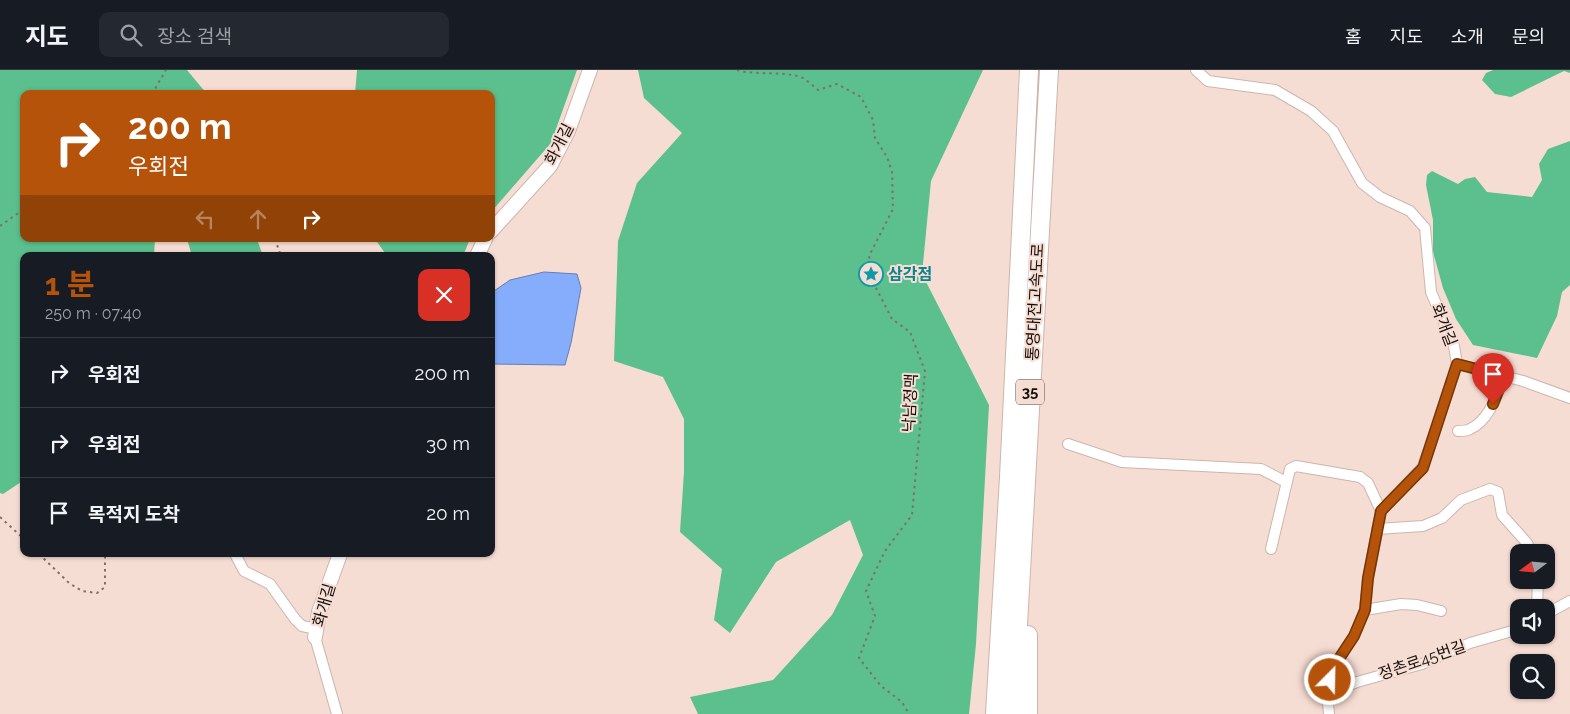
<!DOCTYPE html>
<html lang="ko">
<meta charset="utf-8">
<style>
:root{--surface:#171b24;--page:#242831;--text:#f1f3f6;--muted:#9ea1a6;--line:#363941;--accent:#b45309}
body{margin:0;font-family:Raleway,"Noto Sans KR",sans-serif;background:var(--page);color:var(--text);height:100vh;display:flex;flex-direction:column;font-size:19px;white-space:nowrap}
*{box-sizing:border-box;margin:0}
p{font-size:16px;color:var(--muted)}
.icon{flex:none;width:28px;height:28px;fill:none;stroke:currentColor;stroke-width:2;stroke-linecap:round;stroke-linejoin:round}
.map{position:relative;flex:1;overflow:hidden}
.drawer{position:absolute;left:20px;top:182px;width:475px;height:305px;display:flex;flex-direction:column;background:var(--surface);border-radius:10px;box-shadow:0 1px 4px #0004}
.drawer>*{flex:none}
.top-card{position:absolute;left:20px;top:20px;width:475px;height:152px;border-radius:10px;box-shadow:0 1px 4px #0004;background:#b45309;color:#fff;overflow:hidden}
.needle{width:32px;rotate:254deg}
.controls{position:absolute;left:1510px;top:474px;display:grid;gap:10px}
.controls a{display:grid;place-items:center;width:45px;height:45px;border-radius:10px;background:var(--surface);box-shadow:0 1px 4px #0004;font-size:25px}
.pin{position:absolute;display:grid;place-items:center;width:42px;height:42px;color:#fff;margin:-51px -21px;border-radius:50% 50% 50% 0;rotate:-45deg;box-shadow:0 0 5px #0007}
.pin .icon{rotate:45deg}
.me{position:absolute;width:55px;margin:-28px;rotate:23deg;stroke-linejoin:round;filter:drop-shadow(0 0 4px #0008)}
.turn{display:flex;align-items:center;gap:18px;height:105px;padding:0 25px;font-size:22px}
.turn .icon{width:65px;height:65px;stroke-width:2.5}
.turn b{display:block;font-size:35px;line-height:42px}
.lanes{display:flex;align-items:center;height:48px;padding:0 25px;background:#0003;justify-content:center;gap:25px;direction:ltr}
.lanes .off{opacity:.35}
.round{display:grid;place-items:center;flex:none;width:52px;height:52px;border-radius:10px;background:var(--page)}
.summary{display:flex;align-items:center;justify-content:space-between;height:85px;padding:0 25px}
h1{font-size:30px;font-weight:700;line-height:38px;color:var(--accent)}
ul{padding:0;list-style:none}
li{display:flex;align-items:center;gap:15px;height:70px;padding:0 25px;border-top:1px solid var(--line)}
li div{flex:1}
li b{display:block;font-size:19px}
li em{font-style:normal}
header{display:flex;align-items:center;gap:30px;box-sizing:border-box;height:70px;padding:0 25px;background:var(--surface);border-bottom:1px solid var(--line)}
header strong{font-size:24px}
nav{display:flex;gap:28px;margin-inline-start:auto;font-size:18px}
.search{width:350px;height:45px;background:var(--page);display:flex;align-items:center;gap:12px;box-sizing:border-box;padding:0 18px;border-radius:10px;color:var(--muted);font-size:19px}
.map>svg:first-child{display:block}
.forest{fill:#5bc08d}
.water{fill:#86adfc;stroke:#657eb4}
.lines{fill:none;stroke-linecap:round;stroke-linejoin:round}
.street-casing{stroke:#ceb5ac;stroke-width:12}
.secondary-casing{stroke:#ceb5ac;stroke-width:16}
.highway-casing{stroke:#ceb5ac;stroke-width:20}
.path{stroke:#807069;stroke-width:2;stroke-dasharray:2.5 4;stroke-linecap:butt}
.street{stroke:#fff;stroke-width:10}
.secondary{stroke:#fff;stroke-width:14}
.highway{stroke:#fff;stroke-width:18}
.route-casing{stroke:#753606;stroke-width:12}
.route{stroke:#b45309;stroke-width:9}
.labels{text-anchor:middle;dominant-baseline:central;stroke-width:4;stroke-linejoin:round;paint-order:stroke}
.shield{fill:#f6ddd3;stroke:#5a4d47;stroke-width:1}
.shield-label{font-size:15px;font-weight:bold;fill:#170f0b}
.street-label{font-size:16px;fill:#170f0b;stroke:#f6ddd3}
.culture-label{font-size:16px;font-weight:bold;fill:#0d838f;stroke:#f6ddd3;text-anchor:start}
</style>
<header>
<strong>지도</strong>
<div class="search"><svg class="icon" aria-label="search" viewBox="0 0 24 24"><circle cx="10" cy="10" r="6"/><path d="M15 15l6 6"/></svg>장소 검색</div>
<nav><a>홈</a><a>지도</a><a>소개</a><a>문의</a></nav>
</header>
<div class="map">
<svg width="1570" height="644" viewBox="0 0 1570 644">
<rect width="100%" height="100%" fill="#f6ddd3"/>
<path class="forest" d="M0,0h187l20,24h-183v145h131l-1,17h-130v224l-21,14 -3,-1z
M357,0h220l-26,73 -60,69v-118h-136z
M638,0h345l-52,111 -9,93 67,131 -13,239 -7,70h-271l-8,-17 83,-17 59,-65 31,-60 -13,-35 -74,42 -46,71 -16,-13 8,-51 -42,-37 4,-60v-53l-21,-42 -49,-16 4,-120 19,-58 45,-50 -38,-35z
M1493,0h77v3l-6,-2 -53,26 -16,-3 -13,-14 4,-7z
M1570,71v144l-8,7 -5,24 -20,42 -64,-13 -17,-26 -13,-31 -10,-36v-32l-7,-35 1,-10 5,-4 26,13 7,-5 10,-2 12,15 45,5 10,-17 -3,-16 9,-15z
M187,169h70l6,17h-71z
M375,169h95l-7,17h-76z"/>
<path class="water" d="M544,202l33,2 4,14 -10,55 -6,22 -74,-1v-71l19,-13z"/>
<g class="lines">
<defs>
<path id="street" d="M1196,0l12,11 67,9 36,21 22,20 29,52 18,14 30,14 15,17 6,64 23,54 3,18 -34,103 -42,44 -13,67 -3,32 -11,26 -21,31 -6,26 2,21
M1457,294l66,17 47,17
M1458,361c4,0 9,0 12,-2 20,-9 27,-35 34,-53
M1068,374l54,18 139,7 25,13
M1377,459l46,-3 19,-8 19,-18 29,-11 8,3 4,23 25,28 4,9
M1271,479l19,-80 6,-3 64,11 8,6 13,28
M235,484l9,17 26,13 25,35 7,7 15,3
M1537,538l1,-28
M1365,540l36,-6 16,1 24,6
M1546,544l24,-13
M315,567l22,77
M1327,623l30,-11 65,-18 48,-21 49,-14"/>
<path id="secondary" d="M491,161l59,-65 18,-35 22,-61
M477,186l8,-17
M315,567l4,-25 21,-58"/>
<path id="highway" d="M995,644l14,-237 20,-407
M1013,644l36,-644
M1028,644v-79"/>
</defs>
<use href="#street" class="street-casing"/>
<use href="#secondary" class="secondary-casing"/>
<use href="#highway" class="highway-casing"/>
<path class="path" d="M737,0c20,6 47,0 66,8 5,3 10,8 15,12l19,-6 24,13 12,23 2,18 12,19 5,15 1,37 -24,47 5,28 18,35 18,13 15,39 -13,144 -27,36 -19,40 9,25 -16,42 22,28 21,16 7,12
M152,24l14,-24
M0,156l24,-17
M275,169l6,17
M373,186l6,-3 3,3
M0,447l24,22
M39,484l30,29 13,8 15,2 8,-6v-33"/>
<use href="#street" class="street"/>
<use href="#secondary" class="secondary"/>
<use href="#highway" class="highway"/>
</g>
<g class="lines">
<defs>
<path id="route" d="M1330,610l3,-12 21,-32 11,-26 3,-32 13,-67 42,-43 34,-104 47,12 -11,28"/>
</defs>
<use href="#route" class="route-casing"/>
<use href="#route" class="route"/>
</g>
<defs>
<symbol id="sight-ring" viewBox="-11 -11 22 22"><circle r="9.5" fill="#f6ddd3" stroke="#0f9aa8" stroke-width="1.5"/><path d="M0-6L1.8-2.2L6-1.7L2.9 1.2L3.7 5.4L0 3.3L-3.7 5.4L-2.9 1.2L-6-1.7L-1.8-2.2Z" fill="#0f9aa8"/></symbol>
</defs>
<g fill-rule="evenodd">
<use href="#sight-ring" x="857" y="190" width="28" height="28"/>
</g>
<g class="labels">
<rect class="shield" x="1016" y="309.5" width="28" height="25" rx="4"/>
<g class="shield-label">
<text x="1030" y="322">35</text>
</g>
<g class="street-label">
<text transform="translate(559 74) rotate(-63)">화개길</text>
<text transform="translate(1035 232) rotate(-87)">통영대전고속도로</text>
<text transform="translate(1444 255) rotate(69)">화개길</text>
<text transform="translate(910 333) rotate(-87)">낙남정맥</text>
<text transform="translate(324 535) rotate(-74)">화개길</text>
<text transform="translate(1422 590) rotate(-19)">정촌로45번길</text>
</g>
<g class="culture-label">
<text x="888" y="204">삼각점</text>
</g>
</g>
</svg>
<div class="controls">
<a><svg class="needle" viewBox="-14 -14 28 28"><path d="M0-13l5 13h-10z" fill="#e53935"/><path d="M0 13l5-13h-10z" fill="#9ea1a6"/></svg></a>
<a><svg class="icon" aria-label="sound" viewBox="0 0 24 24"><path d="M4 9h4l5-4v14l-5-4H4zM17 9q2 3 0 6"/></svg></a>
<a><svg class="icon" aria-label="search" viewBox="0 0 24 24"><circle cx="10" cy="10" r="6"/><path d="M15 15l6 6"/></svg></a>
</div>
<div class="pin" style="left:1493px;top:334px;background:#d93025"><svg class="icon" aria-label="arrive" viewBox="0 0 24 24"><path d="M6 21V4h12l-3 4 3 4H6"/></svg></div>
<svg class="me" style="left:1330px;top:610px" viewBox="-20 -20 40 40"><circle r="17" fill="#b45309" stroke="#fff" stroke-width="3"/><path d="M0-11L8 9 0 5-8 9z" fill="#fff"/></svg>
<div class="top-card">
<div class="turn"><svg class="icon" aria-label="right" viewBox="0 0 24 24"><path d="M7 20v-9h11M14 6l5 5-5 5"/></svg><div><b>200 m</b>우회전</div></div>
<div class="lanes"><svg class="icon off" aria-label="left" viewBox="0 0 24 24"><path d="M17 20v-9H6M10 6l-5 5 5 5"/></svg><svg class="icon off" aria-label="ahead" viewBox="0 0 24 24"><path d="M12 20V5M6 11l6-6 6 6"/></svg><svg class="icon" aria-label="right" viewBox="0 0 24 24"><path d="M7 20v-9h11M14 6l5 5-5 5"/></svg></div>
</div>
<section class="drawer">
<div class="summary"><div><h1>1 분</h1><p>250 m · 07:40</p></div><a class="round" style="background:#d93025;color:#fff"><svg class="icon" aria-label="close" viewBox="0 0 24 24"><path d="M6 6l12 12M18 6L6 18"/></svg></a></div>
<ul>
<li><svg class="icon" aria-label="right" viewBox="0 0 24 24"><path d="M7 20v-9h11M14 6l5 5-5 5"/></svg><div><b>우회전</b></div><em>200 m</em></li>
<li><svg class="icon" aria-label="right" viewBox="0 0 24 24"><path d="M7 20v-9h11M14 6l5 5-5 5"/></svg><div><b>우회전</b></div><em>30 m</em></li>
<li><svg class="icon" aria-label="arrive" viewBox="0 0 24 24"><path d="M6 21V4h12l-3 4 3 4H6"/></svg><div><b>목적지 도착</b></div><em>20 m</em></li>
</ul>
</section>
</div>
